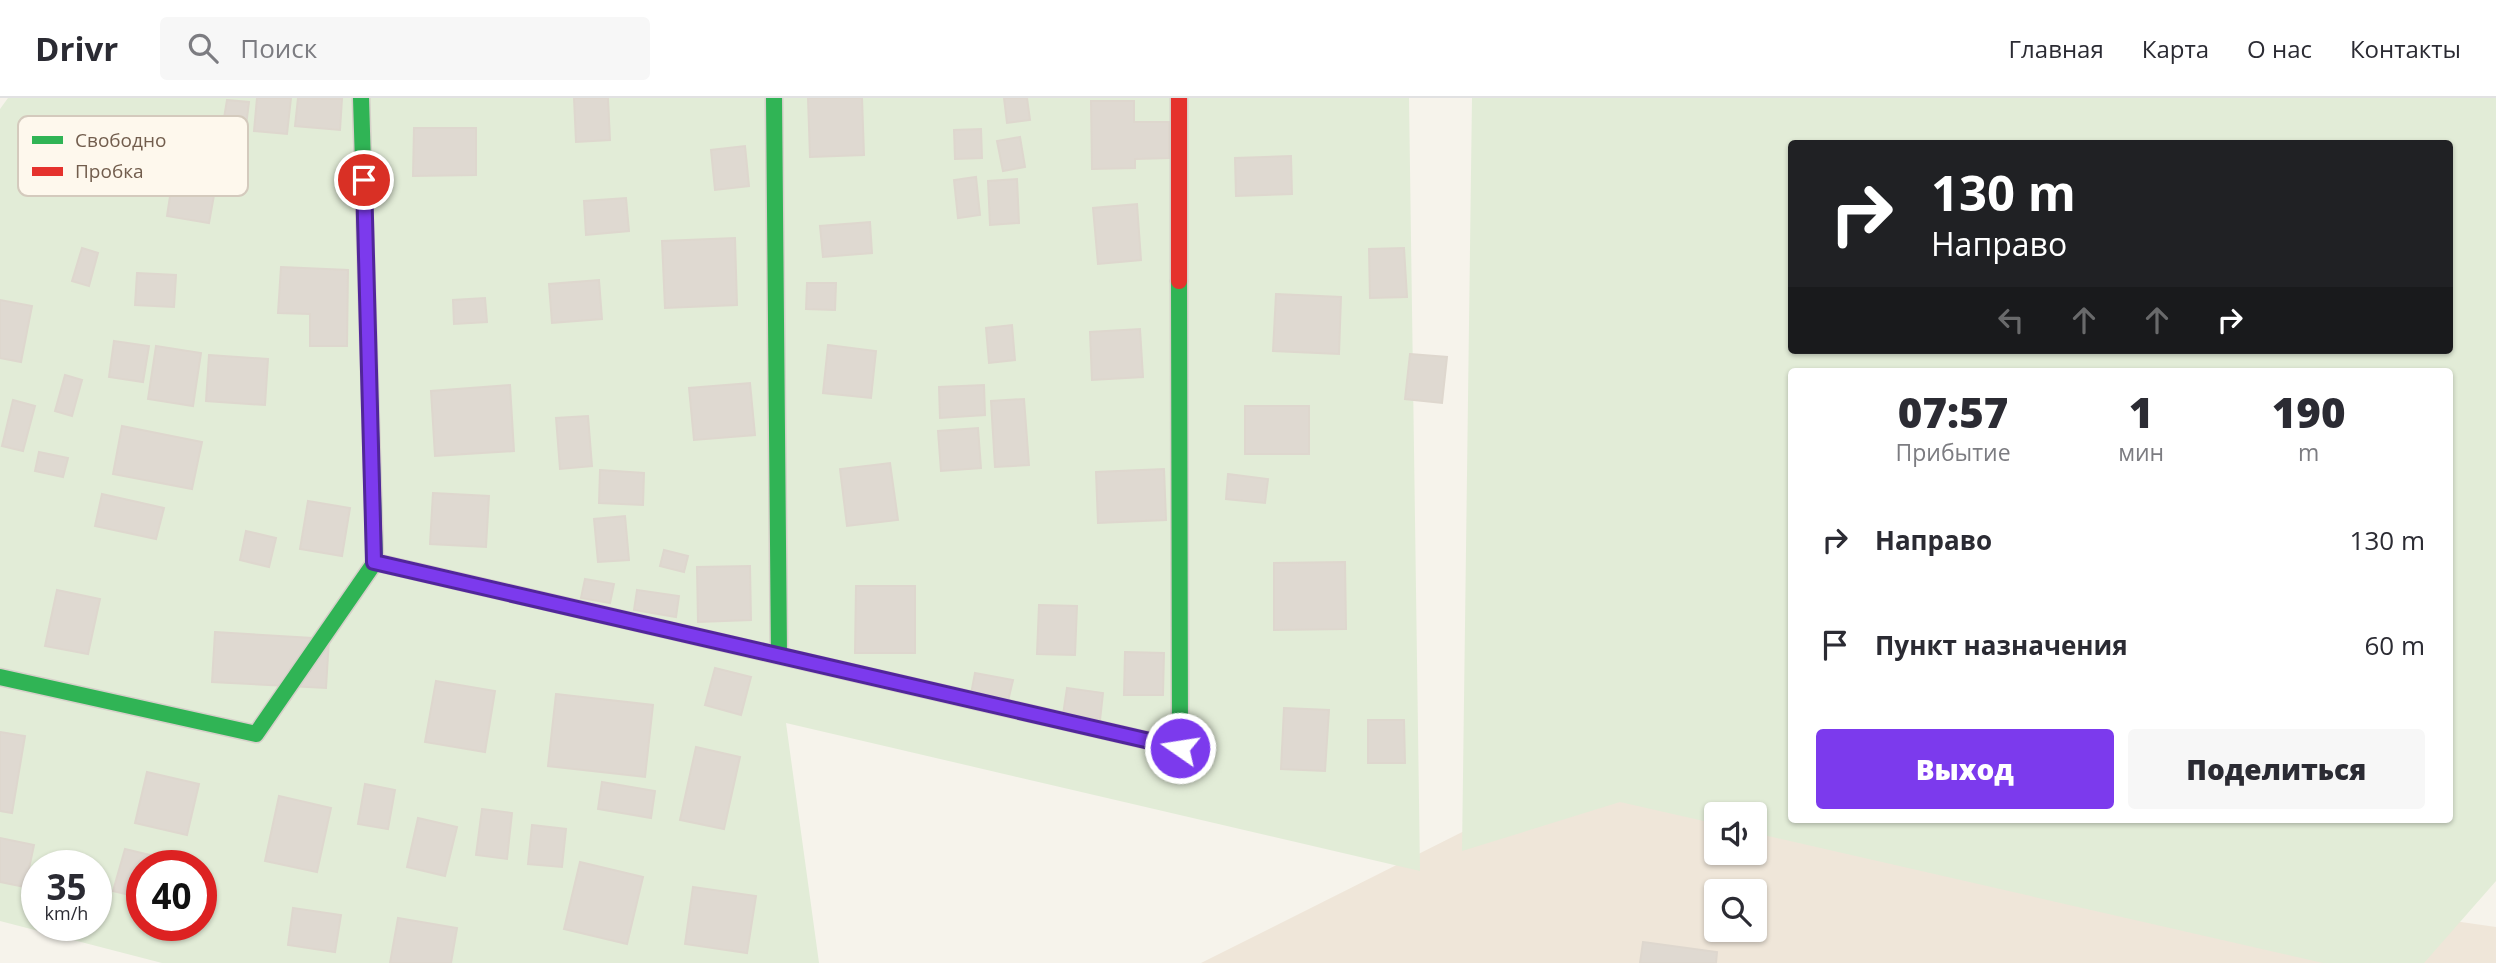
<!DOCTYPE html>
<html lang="ru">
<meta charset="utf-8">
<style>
:root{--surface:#fff;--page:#f7f7f7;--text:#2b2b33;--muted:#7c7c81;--line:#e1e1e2;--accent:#7c3aed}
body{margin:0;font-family:"Open Sans",sans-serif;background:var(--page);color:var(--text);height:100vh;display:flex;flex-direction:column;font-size:26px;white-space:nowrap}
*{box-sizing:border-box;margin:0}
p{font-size:23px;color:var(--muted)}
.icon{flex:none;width:38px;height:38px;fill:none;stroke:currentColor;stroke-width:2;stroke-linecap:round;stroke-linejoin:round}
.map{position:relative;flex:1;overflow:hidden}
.details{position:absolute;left:1788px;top:270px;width:665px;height:455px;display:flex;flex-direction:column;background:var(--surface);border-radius:7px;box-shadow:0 2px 5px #0004}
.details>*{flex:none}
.top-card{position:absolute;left:1788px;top:42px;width:665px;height:214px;border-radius:7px;box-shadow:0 2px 5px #0004;background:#202124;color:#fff;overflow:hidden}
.fabs{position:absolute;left:1704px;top:704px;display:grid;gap:14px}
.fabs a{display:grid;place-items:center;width:63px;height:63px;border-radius:7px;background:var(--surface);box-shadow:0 2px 5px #0004;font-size:35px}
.speed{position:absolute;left:21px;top:752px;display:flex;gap:14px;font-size:35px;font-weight:700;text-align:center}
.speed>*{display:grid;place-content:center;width:91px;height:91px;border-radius:50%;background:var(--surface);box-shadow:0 2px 5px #0004;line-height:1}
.speed small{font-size:18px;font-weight:400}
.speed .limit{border:10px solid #d22;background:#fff;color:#111}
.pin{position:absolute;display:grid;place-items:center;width:60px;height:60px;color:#fff;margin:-30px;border:4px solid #fff;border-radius:50%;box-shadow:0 2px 7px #0007}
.me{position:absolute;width:77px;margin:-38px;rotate:283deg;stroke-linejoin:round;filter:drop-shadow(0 0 5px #0008)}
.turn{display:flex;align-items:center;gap:24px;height:147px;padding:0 28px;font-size:32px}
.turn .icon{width:91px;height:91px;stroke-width:2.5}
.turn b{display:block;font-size:49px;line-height:60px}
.lanes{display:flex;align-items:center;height:66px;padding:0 28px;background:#0003;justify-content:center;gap:35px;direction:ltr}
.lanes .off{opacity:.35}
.eta{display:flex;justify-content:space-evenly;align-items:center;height:119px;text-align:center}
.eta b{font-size:42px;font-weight:800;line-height:49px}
.button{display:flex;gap:14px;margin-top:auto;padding:14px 28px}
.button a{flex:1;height:80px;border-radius:7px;background:var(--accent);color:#fff;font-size:28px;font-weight:800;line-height:80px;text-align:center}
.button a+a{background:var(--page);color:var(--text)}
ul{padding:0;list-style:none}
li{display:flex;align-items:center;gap:21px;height:105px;padding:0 28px}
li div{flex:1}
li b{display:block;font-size:26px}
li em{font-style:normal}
header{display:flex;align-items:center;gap:42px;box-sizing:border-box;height:98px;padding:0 35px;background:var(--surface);border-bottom:2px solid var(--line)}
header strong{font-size:33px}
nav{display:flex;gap:38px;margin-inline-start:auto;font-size:24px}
.search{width:490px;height:63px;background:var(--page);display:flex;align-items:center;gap:18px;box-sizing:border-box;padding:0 24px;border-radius:7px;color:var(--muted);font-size:26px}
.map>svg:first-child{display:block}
.residential{fill:#efe6d9;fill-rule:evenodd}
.green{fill:#e2ecd7;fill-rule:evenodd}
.building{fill:#dfd9d1;stroke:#ded7ce;stroke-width:2}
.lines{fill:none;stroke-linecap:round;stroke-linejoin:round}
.fast-casing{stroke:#d6d0c9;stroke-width:19}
.jam-casing{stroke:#d6d0c9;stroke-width:19}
.fast{stroke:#30b455;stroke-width:16}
.jam{stroke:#e5322d;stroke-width:16}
.route-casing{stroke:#51269a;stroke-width:18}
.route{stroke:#7c3aed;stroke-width:12}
.key{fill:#fef8ed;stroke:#d4cabd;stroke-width:2}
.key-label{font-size:19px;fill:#725d4d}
</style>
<header>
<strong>Drivr</strong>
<div class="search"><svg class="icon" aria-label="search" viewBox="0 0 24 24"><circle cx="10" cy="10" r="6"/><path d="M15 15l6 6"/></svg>Поиск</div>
<nav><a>Главная</a><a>Карта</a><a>О нас</a><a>Контакты</a></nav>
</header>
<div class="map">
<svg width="2496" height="865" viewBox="0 0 2496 865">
<rect width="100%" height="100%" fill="#f6f3eb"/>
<path class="residential" d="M1544,693l173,24v37h38v-31l741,106v36h-1295zM1717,793h38v38h-38z"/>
<path class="green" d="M8,0h1401l11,773 -634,-148 33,240h-657l-162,-42v-812zM37,768h59v60h-59zM142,768h59v60h-59z
M1472,0h1024v783l-72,82h-101l-568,-130v-19h-38v10l-97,-22 -158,49zM1792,46h658v206h-658zM1792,273h658v448h-658z"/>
<path class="building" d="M257,0h34l-4,36 -33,-3z
M298,0l44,1 -2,31 -45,-4z
M574,0h34l2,42 -34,2z
M808,0h54l2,57 -54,2z
M1004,0h23l3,22 -23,3z
M227,2l22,2 -3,24 -23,-2z
M1091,3h43v21h35v36l-34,1v9l-43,1z
M414,30h62v47l-63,1z
M981,31l1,29 -27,1 -1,-29z
M1020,39l5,30 -22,4 -6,-30z
M745,48l4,40 -34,4 -4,-40z
M1291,58l1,38 -56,2 -1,-38z
M173,79l43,7 -7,39 -42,-7z
M976,79l4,38 -22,3 -4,-38z
M1017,81l2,44 -29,2 -2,-44z
M626,100l3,33 -43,4 -2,-34z
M1137,106l4,56 -43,4 -5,-56z
M870,124l2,31 -49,4 -3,-31z
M735,140l2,67 -72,3 -3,-67z
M82,150l16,5 -9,33 -17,-5z
M1404,150l3,49 -37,1 -1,-49z
M281,169l67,3 -1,76h-37v-32l-32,-1z
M137,175l39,2 -2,32 -39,-2z
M599,182l3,39 -50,4 -3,-39z
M807,185h29l-1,27 -29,-1z
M1276,196l65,3 -2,57 -66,-3z
M485,200l2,24 -33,2 -1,-24z
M0,202l32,6 -11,56 -21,-4z
M1012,227l3,35 -26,3 -3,-35z
M1140,231l3,48 -51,3 -2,-48z
M114,243l35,5 -6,36 -34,-5z
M828,247l48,6 -5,47 -48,-5z
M156,248l45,7 -8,53 -45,-7z
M1410,256l37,3 -5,46 -37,-4z
M209,257l59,4 -3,46 -59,-4z
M65,277l17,5 -10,36 -17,-5z
M750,285l5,52 -61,5 -5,-52z
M510,287l4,66 -79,5 -4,-65z
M984,287l1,30 -45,3 -1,-31z
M1024,301l5,66 -34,2 -4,-66z
M13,302l22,6 -12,45 -21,-5z
M1245,308h64v48h-64z
M588,318l4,50 -32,3 -4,-51z
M122,328l80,16 -10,47 -79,-15z
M978,330l3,40 -40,3 -3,-40z
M39,354l29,6 -5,19 -28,-6z
M890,365l8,57 -51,6 -7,-57z
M1164,371l2,51 -68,3 -2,-51z
M600,372l44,3 -1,32 -44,-2z
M1228,376l40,5 -3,24 -39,-4z
M433,395l56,3 -3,51 -56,-3z
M102,396l62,14 -8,31 -61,-13z
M308,403l42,7 -8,48 -42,-7z
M625,418l4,44 -31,2 -4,-43z
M246,433l30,7 -7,29 -29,-7z
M664,452l24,6 -4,16 -24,-6z
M1345,464l1,67 -72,1v-67z
M750,468l1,54 -53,2 -1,-55z
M585,481l29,5 -4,19 -29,-5z
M856,488h59v67h-60z
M57,492l43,9 -12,55 -43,-8z
M637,492l42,6 -3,21 -42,-7z
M1039,507l38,1 -2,49 -38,-1z
M215,534l114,7 -3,49 -114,-6z
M1125,554l39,1 -1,42h-39z
M715,570l36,9 -10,38 -36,-10z
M975,575l38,7 -5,21 -37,-7z
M436,583l59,10 -10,61 -60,-10z
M1067,590l36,5 -3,27 -37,-5z
M556,596l97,11 -8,72 -97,-11z
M1284,610l45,2 -4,61 -44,-2z
M1368,622h36l1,43h-37z
M0,634l25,4 -13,77 -12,-2z
M696,649l44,10 -16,72 -44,-9z
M147,674l52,12 -12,51 -52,-12z
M602,684l53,9 -4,27 -53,-9z
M365,686l30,6 -7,39 -30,-5z
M279,698l52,12 -14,64 -52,-11z
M482,711l30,4 -5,46 -31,-4z
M418,720l39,9 -12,49 -38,-9z
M532,727l34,4 -4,38 -34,-3z
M0,740l34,7 -9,42 -25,-5z
M125,751l46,11 -1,6h-28v32l-29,-7z
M580,764l63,15 -16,67 -63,-15z
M693,789l63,9 -9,57 -62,-9z
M293,810l48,7 -6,37 -47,-7z
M398,820l59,10 -6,35h-61z
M1643,844l74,10 -1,11h-76z"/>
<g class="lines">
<defs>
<path id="fast" d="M361,0l14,464 216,50
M774,0l5,557
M750,551l430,99 -1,-467
M0,579l256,57 119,-172"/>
<path id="jam" d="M1179,0v183
M591,514l159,37"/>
</defs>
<use href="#fast" class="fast-casing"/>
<use href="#jam" class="jam-casing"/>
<use href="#fast" class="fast"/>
<use href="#jam" class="jam"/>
</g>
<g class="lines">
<defs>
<path id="route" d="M364,82l10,382 806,186"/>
</defs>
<use href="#route" class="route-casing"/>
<use href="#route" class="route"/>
</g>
<rect x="18" y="18" width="230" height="80" rx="10" class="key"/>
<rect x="32" y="38" width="31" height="8" fill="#30b455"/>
<rect x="32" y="69" width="31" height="9" fill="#e5322d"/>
<g class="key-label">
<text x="75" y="49">Свободно</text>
<text x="75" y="80">Пробка</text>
</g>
</svg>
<div class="fabs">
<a><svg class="icon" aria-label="sound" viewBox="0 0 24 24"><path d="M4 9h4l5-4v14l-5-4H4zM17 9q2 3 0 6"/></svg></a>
<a><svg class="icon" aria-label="search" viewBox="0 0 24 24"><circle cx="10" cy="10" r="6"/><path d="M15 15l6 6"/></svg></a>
</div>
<div class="speed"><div>35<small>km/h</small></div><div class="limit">40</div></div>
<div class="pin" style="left:364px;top:82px;background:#d93025"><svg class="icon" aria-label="arrive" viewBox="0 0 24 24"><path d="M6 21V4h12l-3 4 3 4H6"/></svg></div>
<svg class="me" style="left:1180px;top:650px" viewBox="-20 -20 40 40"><circle r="17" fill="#7c3aed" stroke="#fff" stroke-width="3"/><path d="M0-11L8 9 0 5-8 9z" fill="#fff"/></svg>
<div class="top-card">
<div class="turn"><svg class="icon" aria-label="right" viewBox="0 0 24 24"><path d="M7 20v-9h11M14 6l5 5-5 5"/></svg><div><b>130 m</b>Направо</div></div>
<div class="lanes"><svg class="icon off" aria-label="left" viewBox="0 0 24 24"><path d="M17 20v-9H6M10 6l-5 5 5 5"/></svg><svg class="icon off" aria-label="ahead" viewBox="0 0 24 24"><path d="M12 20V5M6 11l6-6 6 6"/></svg><svg class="icon off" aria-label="ahead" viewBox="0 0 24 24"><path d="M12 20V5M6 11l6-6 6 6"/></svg><svg class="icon" aria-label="right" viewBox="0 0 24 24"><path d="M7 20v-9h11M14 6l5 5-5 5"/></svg></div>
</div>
<section class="details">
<div class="eta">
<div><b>07:57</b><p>Прибытие</p></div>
<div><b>1</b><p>мин</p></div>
<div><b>190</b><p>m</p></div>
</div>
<ul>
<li><svg class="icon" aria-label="right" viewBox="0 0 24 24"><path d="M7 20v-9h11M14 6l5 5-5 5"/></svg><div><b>Направо</b></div><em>130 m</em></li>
<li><svg class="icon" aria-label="arrive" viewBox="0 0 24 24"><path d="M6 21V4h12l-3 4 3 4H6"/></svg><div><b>Пункт назначения</b></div><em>60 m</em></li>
</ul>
<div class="button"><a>Выход</a><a>Поделиться</a></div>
</section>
</div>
